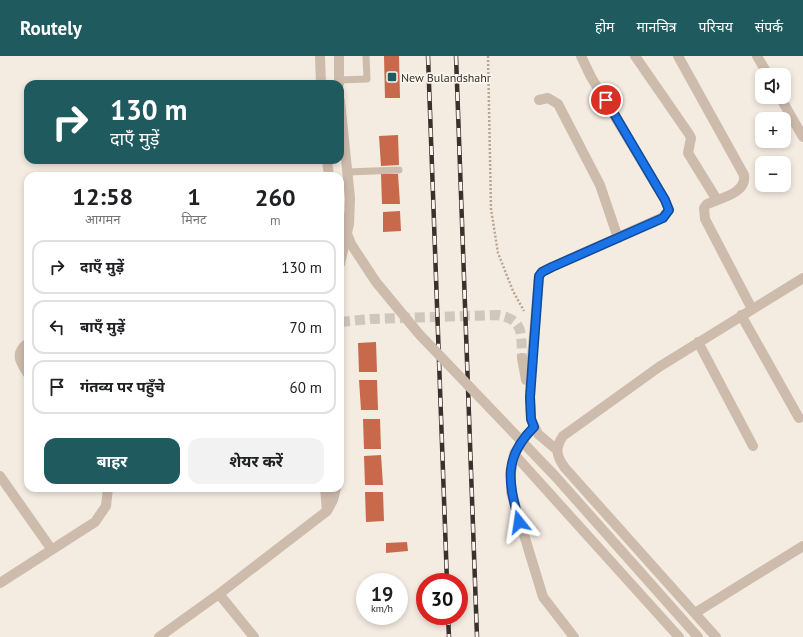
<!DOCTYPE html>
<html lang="hi">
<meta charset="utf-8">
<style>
:root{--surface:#fff;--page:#f2f2f2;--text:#202124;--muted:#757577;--line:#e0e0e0;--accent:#1f5a5e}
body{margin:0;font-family:"PT Sans","Noto Sans Devanagari",sans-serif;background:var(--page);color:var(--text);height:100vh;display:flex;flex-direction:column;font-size:15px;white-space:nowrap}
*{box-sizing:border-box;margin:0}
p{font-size:13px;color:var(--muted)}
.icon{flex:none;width:22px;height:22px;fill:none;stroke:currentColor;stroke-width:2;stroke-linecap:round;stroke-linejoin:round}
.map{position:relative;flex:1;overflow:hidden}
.details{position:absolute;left:24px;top:116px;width:320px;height:320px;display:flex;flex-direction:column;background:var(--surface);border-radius:12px;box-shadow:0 2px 6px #0003}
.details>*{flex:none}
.top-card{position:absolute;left:24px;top:24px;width:320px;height:84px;border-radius:12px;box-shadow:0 2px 6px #0003;background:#1f5a5e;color:#fff;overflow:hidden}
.buttons{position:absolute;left:755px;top:12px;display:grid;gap:8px}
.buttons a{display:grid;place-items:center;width:36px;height:36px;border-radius:8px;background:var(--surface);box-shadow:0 2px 6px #0003;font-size:20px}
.speed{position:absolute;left:356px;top:517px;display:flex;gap:8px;font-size:20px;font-weight:700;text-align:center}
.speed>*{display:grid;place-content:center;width:52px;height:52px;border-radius:50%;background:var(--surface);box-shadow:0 2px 6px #0003;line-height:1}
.speed small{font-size:10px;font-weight:400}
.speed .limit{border:6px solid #d22;background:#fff;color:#111}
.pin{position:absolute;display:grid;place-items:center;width:34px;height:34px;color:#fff;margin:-17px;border:2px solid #fff;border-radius:50%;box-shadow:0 1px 4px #0007}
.me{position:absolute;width:44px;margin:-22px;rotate:345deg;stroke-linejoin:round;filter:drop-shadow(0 0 3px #0008)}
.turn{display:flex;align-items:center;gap:14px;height:84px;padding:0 20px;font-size:18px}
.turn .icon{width:52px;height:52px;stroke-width:2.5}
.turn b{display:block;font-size:28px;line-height:34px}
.eta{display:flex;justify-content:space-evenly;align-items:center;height:68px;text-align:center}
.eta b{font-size:24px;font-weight:700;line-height:28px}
.cta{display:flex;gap:8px;margin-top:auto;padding:8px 20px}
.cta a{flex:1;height:46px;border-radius:12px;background:var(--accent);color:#fff;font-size:16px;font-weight:700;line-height:46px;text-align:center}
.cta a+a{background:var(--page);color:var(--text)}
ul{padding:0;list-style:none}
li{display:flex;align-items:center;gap:12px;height:54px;margin:0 8px 6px;padding:0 12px;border:2px solid var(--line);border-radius:12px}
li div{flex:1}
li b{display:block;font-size:15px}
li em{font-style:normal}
header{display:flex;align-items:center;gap:24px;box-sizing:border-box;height:56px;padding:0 20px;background:var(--accent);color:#fff}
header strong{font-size:19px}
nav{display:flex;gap:22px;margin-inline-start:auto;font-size:14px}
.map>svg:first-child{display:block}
.building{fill:#c8694b}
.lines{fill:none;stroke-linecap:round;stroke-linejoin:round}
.minor-tunnel{stroke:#cfc6bd;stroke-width:10;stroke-dasharray:10 5;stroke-linecap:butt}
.path{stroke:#b9a596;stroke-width:2.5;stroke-dasharray:2 2;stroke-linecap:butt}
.service{stroke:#cdbbac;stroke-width:7}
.minor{stroke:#cdbbac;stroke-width:10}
.tertiary{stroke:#cdbbac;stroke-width:10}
.rail-casing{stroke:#3b302b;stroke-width:4.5}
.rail{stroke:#fbf5ee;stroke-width:3;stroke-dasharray:9;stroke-linecap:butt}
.tertiary-bridge{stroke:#cdbbac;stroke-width:10}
.route-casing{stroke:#114b97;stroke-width:10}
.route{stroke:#1a73e8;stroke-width:7}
.poi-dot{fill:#1f5a5e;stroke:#fbf5ee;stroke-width:1.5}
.labels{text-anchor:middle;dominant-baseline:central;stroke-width:3.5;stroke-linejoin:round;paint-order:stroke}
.poi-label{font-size:12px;fill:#3b302b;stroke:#fbf5ee;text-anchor:start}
</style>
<header>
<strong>Routely</strong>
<nav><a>होम</a><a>मानचित्र</a><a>परिचय</a><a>संपर्क</a></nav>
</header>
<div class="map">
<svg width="803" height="581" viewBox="0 0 803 581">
<rect width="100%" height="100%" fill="#f4ebe1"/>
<path class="building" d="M384,0h15l1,42h-15z
M398,79l1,30 -18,1 -2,-30z
M381,118h17l2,30h-18z
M400,155l1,20 -18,1v-20z
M376,286l1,30h-18l-1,-29z
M359,324h18l1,30h-17z
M363,363h17l1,30h-17z
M381,399l2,30h-18l-1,-29z
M365,436h18l1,29 -18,1z
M407,486l1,9 -22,2v-10z"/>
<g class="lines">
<path class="minor-tunnel" d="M340,266l31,-3 126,-4c28,4 24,20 25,43"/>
<path class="path" d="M488,0l3,153 7,44 15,38 11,20"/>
<path class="service" d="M339,24l28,-1 -1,-23
M348,116l51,-2"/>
<path class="minor" d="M339,0v28
M635,0l54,78 2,4 -3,15 29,47
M678,0l66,119c3,18 -23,23 -37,29l-3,4 1,11 47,90
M757,0l11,19
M780,41l23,40
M539,44l9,-2 10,6 42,81 18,53
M340,45l10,97 -1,26 -9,40
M741,259l58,103
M698,286l55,104
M28,287c-14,10 -8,19 0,31
M522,302l4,22
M534,371l-10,11 -10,16 -3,19v19l32,105 31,40
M557,394l-19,-16 -7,-15 -1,-22 2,-39 7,-82 3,-4 10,-5 111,-50 6,-7 -4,-10 -74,-123 -10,-21
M514,398l165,183
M0,420l52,74
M325,432l2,23
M0,527l95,-61 11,-16 2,-18
M219,538l35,43
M695,557l108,-67
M159,581l60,-43 108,-83 6,-11 3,-12
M716,581l-151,-169c-8,-11 -11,-19 -2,-32l96,-69 144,-89"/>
<path class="tertiary" d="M320,0l1,28
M327,104l2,16"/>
<defs>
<path id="rail" d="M428,0l19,526
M456,0l21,581
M448,560l1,21"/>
</defs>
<use href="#rail" class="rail-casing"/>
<use href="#rail" class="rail"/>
<path class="tertiary-bridge" d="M340,159l11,29 25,38 43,52 136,142 143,161"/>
</g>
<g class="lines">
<defs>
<path id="route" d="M519,466c-10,-40 -17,-63 15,-95l-3,-8 -1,-22 9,-121 3,-4 10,-5 111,-49 6,-8 -4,-10 -59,-100"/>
</defs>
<use href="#route" class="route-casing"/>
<use href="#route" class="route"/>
</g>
<rect class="poi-dot" x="387" y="16" width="10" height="10" rx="2"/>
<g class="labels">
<g class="poi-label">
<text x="401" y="21">New Bulandshahr</text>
</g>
</g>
</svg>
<div class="buttons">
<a><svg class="icon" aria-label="sound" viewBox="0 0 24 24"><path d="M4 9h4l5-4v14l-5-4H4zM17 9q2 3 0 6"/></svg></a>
<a>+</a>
<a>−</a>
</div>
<div class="speed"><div>19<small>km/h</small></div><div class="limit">30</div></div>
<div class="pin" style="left:606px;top:44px;background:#d93025"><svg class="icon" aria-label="arrive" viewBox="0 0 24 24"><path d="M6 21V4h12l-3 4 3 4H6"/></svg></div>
<svg class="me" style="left:519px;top:466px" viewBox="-20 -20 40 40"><path d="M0-17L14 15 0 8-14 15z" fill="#1a73e8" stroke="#fff" stroke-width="4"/></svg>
<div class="top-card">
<div class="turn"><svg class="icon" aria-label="right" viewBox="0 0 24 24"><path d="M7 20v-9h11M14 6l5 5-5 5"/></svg><div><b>130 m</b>दाएँ मुड़ें</div></div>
</div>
<section class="details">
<div class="eta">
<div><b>12:58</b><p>आगमन</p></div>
<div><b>1</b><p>मिनट</p></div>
<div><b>260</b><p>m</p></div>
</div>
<ul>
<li><svg class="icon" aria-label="right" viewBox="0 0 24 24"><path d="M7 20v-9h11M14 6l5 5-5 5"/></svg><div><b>दाएँ मुड़ें</b></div><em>130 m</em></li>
<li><svg class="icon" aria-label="left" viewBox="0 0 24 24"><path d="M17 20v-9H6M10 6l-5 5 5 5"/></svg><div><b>बाएँ मुड़ें</b></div><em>70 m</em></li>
<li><svg class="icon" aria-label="arrive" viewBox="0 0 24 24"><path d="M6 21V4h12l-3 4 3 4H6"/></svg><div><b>गंतव्य पर पहुँचे</b></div><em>60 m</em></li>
</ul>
<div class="cta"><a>बाहर</a><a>शेयर करें</a></div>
</section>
</div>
